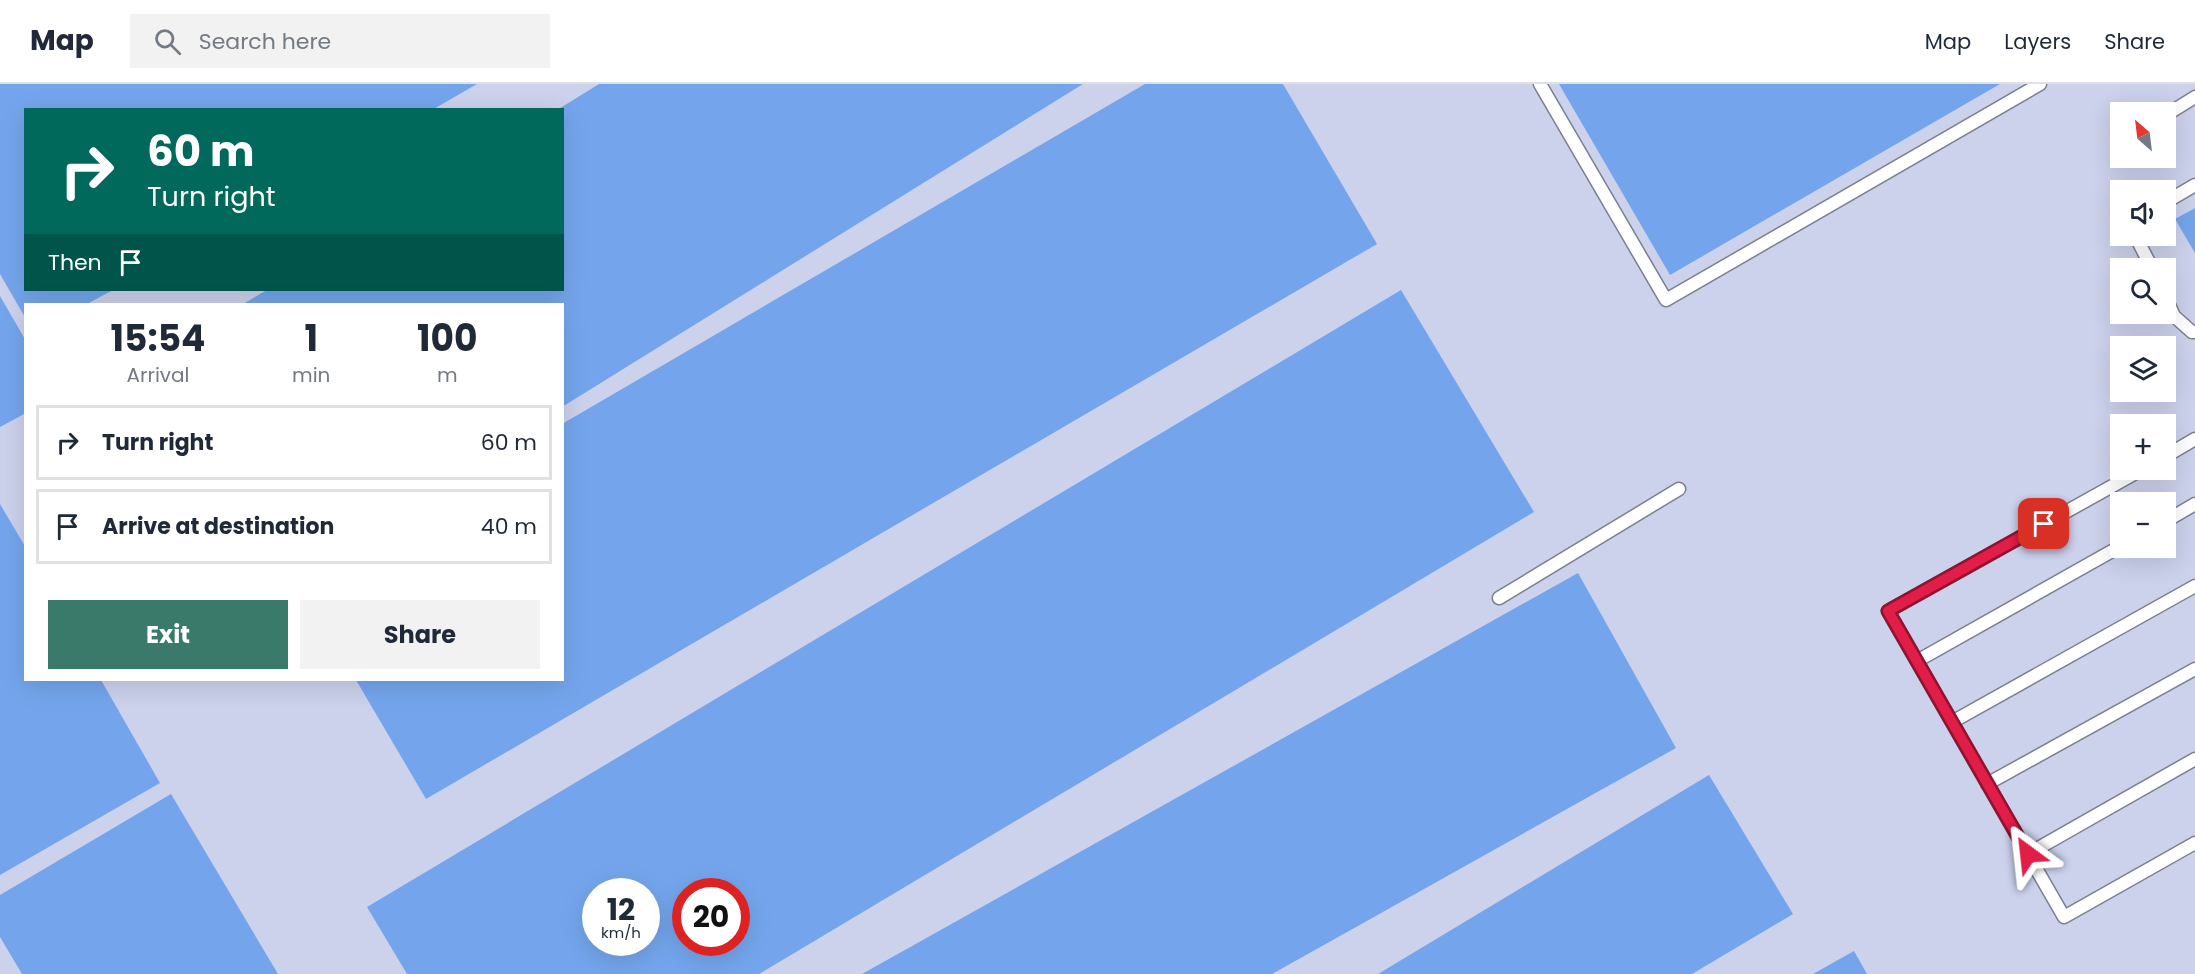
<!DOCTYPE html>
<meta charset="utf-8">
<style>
:root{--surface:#fff;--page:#f2f2f3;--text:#1f2937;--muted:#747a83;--line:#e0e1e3;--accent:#397a6b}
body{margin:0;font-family:Poppins,sans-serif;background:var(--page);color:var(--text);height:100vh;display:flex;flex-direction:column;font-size:22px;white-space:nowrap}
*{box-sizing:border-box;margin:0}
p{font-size:20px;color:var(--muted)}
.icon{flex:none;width:33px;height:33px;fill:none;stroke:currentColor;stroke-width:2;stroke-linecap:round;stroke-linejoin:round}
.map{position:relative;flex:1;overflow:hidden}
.sheet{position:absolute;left:24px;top:219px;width:540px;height:378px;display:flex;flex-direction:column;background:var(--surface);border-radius:0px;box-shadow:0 6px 24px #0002}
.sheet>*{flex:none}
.hud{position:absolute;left:24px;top:24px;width:540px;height:183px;border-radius:0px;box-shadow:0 6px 24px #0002;background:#00695c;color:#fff;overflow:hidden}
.needle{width:39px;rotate:332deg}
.buttons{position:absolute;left:2110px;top:18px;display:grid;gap:12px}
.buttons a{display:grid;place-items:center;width:66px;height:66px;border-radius:0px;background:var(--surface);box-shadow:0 6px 24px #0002;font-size:30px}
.speed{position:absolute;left:582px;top:794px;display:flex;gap:12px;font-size:30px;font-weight:700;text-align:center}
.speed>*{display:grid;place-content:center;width:78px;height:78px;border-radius:50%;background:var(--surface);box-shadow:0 6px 24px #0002;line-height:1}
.speed small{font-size:15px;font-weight:400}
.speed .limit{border:9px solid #d22;background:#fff;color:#111}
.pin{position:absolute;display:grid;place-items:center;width:51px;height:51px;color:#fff;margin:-26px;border-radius:12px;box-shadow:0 3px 9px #0006}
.me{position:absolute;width:66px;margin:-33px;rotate:330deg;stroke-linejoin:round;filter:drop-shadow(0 0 4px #0008)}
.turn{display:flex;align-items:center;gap:21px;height:126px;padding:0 24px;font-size:27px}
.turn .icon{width:78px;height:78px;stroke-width:2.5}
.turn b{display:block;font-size:42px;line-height:51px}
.then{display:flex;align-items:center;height:57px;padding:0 24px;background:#0003;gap:12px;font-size:22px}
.eta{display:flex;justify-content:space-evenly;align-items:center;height:102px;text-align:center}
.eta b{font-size:36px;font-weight:700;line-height:42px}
.primary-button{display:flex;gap:12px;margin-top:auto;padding:12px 24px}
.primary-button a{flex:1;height:69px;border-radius:0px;background:var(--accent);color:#fff;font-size:24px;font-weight:700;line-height:69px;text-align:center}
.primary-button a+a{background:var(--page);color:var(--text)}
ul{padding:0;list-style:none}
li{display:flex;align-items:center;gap:18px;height:75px;margin:0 12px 9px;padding:0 12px;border:3px solid var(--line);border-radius:0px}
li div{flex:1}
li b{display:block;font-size:22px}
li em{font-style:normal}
header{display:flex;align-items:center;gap:36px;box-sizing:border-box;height:84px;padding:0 30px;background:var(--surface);border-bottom:2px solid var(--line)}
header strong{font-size:28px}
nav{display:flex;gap:33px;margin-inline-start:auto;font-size:21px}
.search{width:420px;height:54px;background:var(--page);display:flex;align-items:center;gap:15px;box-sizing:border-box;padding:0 21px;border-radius:0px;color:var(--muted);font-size:22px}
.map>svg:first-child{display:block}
.built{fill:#ccd1ec;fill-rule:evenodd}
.building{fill:#74a5ec;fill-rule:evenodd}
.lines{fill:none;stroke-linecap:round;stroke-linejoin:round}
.service-casing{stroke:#7b7f91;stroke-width:15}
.service{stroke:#fff;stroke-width:12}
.route-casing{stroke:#92132f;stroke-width:15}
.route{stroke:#e11d48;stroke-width:10}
</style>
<header>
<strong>Map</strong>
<div class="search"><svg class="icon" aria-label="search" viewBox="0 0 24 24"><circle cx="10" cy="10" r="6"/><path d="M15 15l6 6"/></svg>Search here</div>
<nav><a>Map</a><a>Layers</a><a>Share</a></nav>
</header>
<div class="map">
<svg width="2195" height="890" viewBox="0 0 2195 890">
<rect width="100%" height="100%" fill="#d9ddf1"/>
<path class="built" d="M0,0h2195v890h-2195zM26,26h536v180h-536zM2121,28h45v46h-45zM2121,106h45v46h-45zM2121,184h45v46h-45zM26,220h536v376h-536zM2121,262h45v46h-45zM2121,340h45v46h-45zM2121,418h45v46h-45zM596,807h50v51h-50zM686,807h50v51h-50z"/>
<path class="building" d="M0,0h477l-45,26h-406v180h87l-26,14h-61v15l-26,-45z
M599,0h484l-521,323v-103h-319l24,-14h295v-180h-5z
M1145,0h138l94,160 -951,555 -70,-119h206v-256z
M1559,0h441l-330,191z
M2195,124v45l-20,-34z
M1401,206l133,222 -775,462h-352l-40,-67zM596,807h50v51h-50zM686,807h50v51h-50z
M0,212l26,45v72l-26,14z
M0,420l26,44v132h75l59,103 -160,92z
M1578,489l98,175 -404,226h-410z
M1709,691l84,139 -101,60h-314z
M171,710l107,180h-256l-22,-37v-42z
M1854,867l13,23h-54z"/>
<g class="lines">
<defs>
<path id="service" d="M1540,0l126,216 374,-216
M2166,31l29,-18
M2166,118l29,-17
M2141,152l-2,7 13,25
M2166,214l8,18 18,16h3
M2166,372l29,-17
M2141,386l-253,141 176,306 131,-74
M2166,437l29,-17
M1499,514l180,-109
M1917,577l204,-115
M1952,638l243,-136
M1987,700l208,-115
M2028,770l167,-95"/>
</defs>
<use href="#service" class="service-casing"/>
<use href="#service" class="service"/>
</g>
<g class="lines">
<defs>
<path id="route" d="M2028,770l-140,-243 156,-87"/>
</defs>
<use href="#route" class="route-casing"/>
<use href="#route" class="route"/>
</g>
</svg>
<div class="buttons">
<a><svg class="needle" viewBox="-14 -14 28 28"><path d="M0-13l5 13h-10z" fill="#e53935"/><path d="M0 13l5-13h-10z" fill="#747a83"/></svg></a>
<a><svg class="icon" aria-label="sound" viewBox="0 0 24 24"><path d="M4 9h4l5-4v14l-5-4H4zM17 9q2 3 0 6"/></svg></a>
<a><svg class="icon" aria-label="search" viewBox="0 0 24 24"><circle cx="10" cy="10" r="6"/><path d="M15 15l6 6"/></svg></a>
<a><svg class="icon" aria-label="layers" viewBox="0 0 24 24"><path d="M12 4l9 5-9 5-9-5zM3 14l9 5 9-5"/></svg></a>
<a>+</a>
<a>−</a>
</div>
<div class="speed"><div>12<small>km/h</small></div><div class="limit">20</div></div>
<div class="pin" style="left:2044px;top:440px;background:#d93025"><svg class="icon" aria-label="arrive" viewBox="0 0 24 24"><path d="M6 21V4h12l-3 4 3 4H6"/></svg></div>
<svg class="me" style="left:2028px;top:770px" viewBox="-20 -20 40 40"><path d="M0-17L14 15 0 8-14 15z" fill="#e11d48" stroke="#fff" stroke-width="4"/></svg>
<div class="hud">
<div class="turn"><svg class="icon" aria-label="right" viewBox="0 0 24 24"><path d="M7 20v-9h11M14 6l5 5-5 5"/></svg><div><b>60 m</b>Turn right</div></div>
<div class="then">Then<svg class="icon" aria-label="arrive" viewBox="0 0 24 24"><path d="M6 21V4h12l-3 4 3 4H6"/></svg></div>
</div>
<section class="sheet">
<div class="eta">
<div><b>15:54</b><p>Arrival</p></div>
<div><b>1</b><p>min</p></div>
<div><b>100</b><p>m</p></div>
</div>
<ul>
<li><svg class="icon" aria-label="right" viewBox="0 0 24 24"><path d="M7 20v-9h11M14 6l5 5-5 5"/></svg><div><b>Turn right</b></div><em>60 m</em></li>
<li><svg class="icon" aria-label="arrive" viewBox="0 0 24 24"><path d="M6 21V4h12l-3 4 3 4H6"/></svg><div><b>Arrive at destination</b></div><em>40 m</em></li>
</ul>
<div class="primary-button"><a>Exit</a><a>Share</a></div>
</section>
</div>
